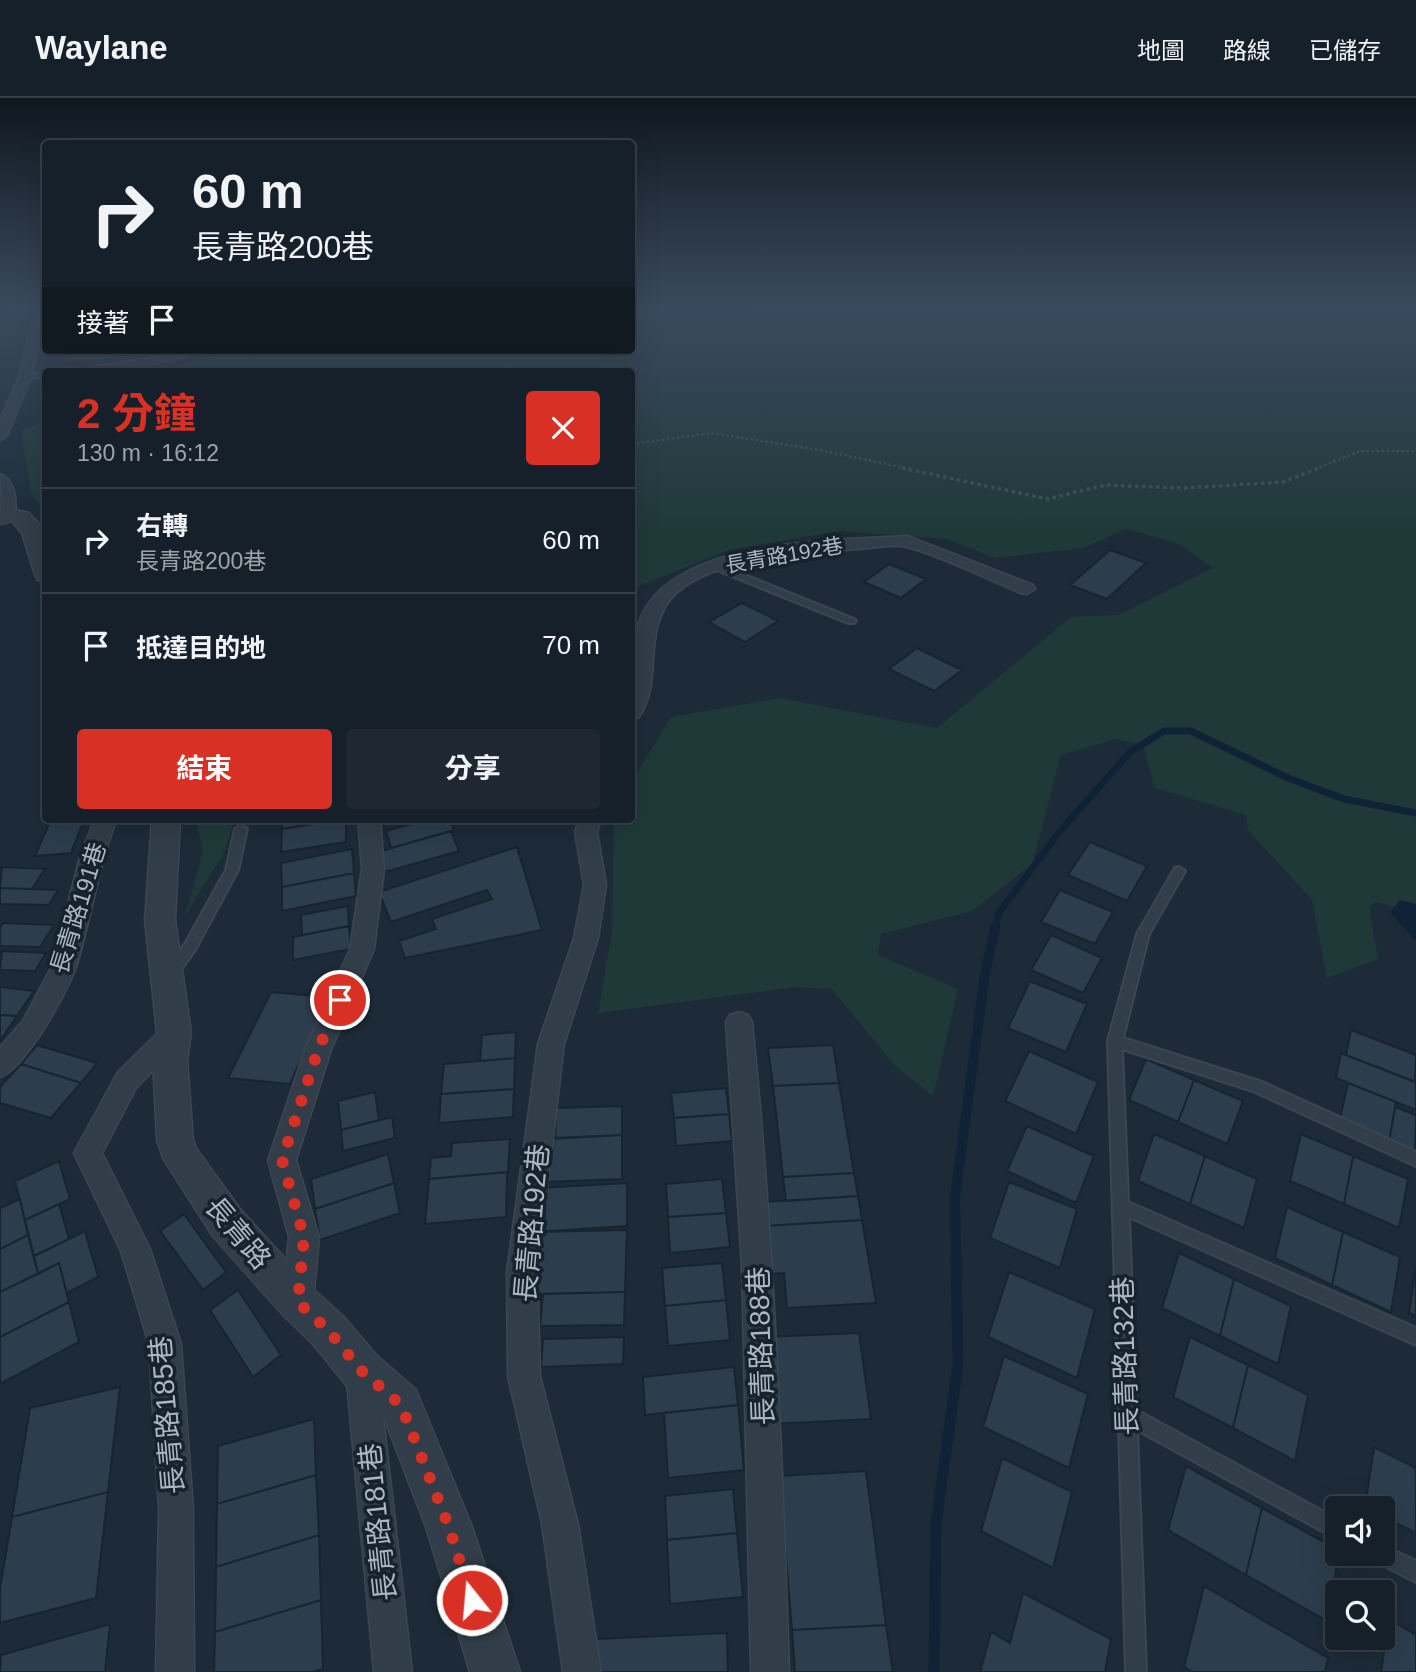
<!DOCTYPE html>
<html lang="zh-TW">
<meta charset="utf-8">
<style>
:root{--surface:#16202a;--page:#1f2832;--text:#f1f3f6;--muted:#9ea3a8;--line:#353e47;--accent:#d93025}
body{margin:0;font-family:Helvetica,"Noto Sans TC",sans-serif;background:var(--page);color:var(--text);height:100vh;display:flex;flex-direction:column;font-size:26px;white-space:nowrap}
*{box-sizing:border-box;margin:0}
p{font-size:23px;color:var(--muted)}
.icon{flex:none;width:38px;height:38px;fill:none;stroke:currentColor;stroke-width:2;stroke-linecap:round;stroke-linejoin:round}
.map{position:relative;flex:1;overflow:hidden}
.details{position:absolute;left:42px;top:270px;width:593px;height:455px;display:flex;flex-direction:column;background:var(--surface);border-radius:7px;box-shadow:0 7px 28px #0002,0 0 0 2px var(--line)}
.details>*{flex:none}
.top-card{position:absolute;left:42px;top:42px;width:593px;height:214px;border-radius:7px;box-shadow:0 7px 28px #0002,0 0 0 2px var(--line);background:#16202a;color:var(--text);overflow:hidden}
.tools{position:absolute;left:1325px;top:1398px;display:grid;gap:14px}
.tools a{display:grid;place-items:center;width:70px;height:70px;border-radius:7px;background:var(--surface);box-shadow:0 7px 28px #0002,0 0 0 2px var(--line);font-size:35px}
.pin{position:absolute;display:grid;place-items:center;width:60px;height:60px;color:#fff;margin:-30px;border:4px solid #fff;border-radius:50%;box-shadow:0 2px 7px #0007}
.me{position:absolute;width:77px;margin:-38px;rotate:343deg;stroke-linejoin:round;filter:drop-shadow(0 0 5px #0008)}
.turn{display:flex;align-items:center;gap:24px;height:147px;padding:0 35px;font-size:32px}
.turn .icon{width:91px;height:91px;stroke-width:2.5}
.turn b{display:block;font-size:49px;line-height:60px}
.then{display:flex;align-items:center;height:66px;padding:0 35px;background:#0003;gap:14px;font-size:26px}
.round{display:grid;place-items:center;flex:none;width:74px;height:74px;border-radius:7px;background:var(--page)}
.headline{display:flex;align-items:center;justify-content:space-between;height:119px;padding:0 35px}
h1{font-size:42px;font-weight:700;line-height:52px;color:var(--accent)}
.cta{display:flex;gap:14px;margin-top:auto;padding:14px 35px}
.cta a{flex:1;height:80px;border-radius:7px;background:var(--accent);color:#fff;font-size:28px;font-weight:700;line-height:80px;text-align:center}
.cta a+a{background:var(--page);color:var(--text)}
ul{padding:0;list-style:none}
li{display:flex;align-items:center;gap:21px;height:105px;padding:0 35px;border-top:2px solid var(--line)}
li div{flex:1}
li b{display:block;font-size:26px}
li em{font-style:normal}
header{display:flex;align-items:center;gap:42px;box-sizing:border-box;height:98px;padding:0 35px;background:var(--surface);border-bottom:2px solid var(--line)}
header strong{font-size:33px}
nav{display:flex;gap:38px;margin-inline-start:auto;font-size:24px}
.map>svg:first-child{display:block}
.green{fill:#1f3939}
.water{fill:#102336}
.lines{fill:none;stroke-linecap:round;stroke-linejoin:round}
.stream-far2{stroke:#102336;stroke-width:7}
.stream-far1{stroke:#102336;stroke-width:10}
.stream{stroke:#102336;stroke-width:11}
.building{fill:#2c3d4d;stroke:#18242f;stroke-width:2}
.service-casing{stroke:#3a4652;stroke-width:4}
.minor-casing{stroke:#3a4652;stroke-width:3}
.tertiary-casing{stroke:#3a4652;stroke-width:3}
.path-far1{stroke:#375251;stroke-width:2.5;stroke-dasharray:2.5 2.5;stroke-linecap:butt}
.path{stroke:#375251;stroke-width:3.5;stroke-dasharray:3.5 3.5;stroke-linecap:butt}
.service{fill:#313d48;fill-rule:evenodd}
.minor{fill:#313d48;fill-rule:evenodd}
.tertiary{fill:#313d48;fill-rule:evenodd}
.route{stroke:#d93025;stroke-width:12;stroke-dasharray:0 21.6}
.labels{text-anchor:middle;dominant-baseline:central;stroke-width:7;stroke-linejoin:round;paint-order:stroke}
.far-street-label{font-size:21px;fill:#aab8c6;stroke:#17222d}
.street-label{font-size:24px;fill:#aab8c6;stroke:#17222d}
.near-street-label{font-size:28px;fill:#aab8c6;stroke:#17222d}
</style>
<header>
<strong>Waylane</strong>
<nav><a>地圖</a><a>路線</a><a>已儲存</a></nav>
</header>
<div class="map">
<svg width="1416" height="1574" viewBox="0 0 1416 1574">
<rect width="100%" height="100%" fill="#1d2b38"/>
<path class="green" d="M757,211h659v603l-40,-10 -7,5 9,52 -51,19 -15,-78 -64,-70 -2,-15 -91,-27 -12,-43 -27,-6 -55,16 -29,109 -60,47 -91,23 -3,21 80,34 -25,107 -39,-31 -62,-76 -36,-2 -198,26 14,-81 2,-113h18v-38l39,-64 108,-19 158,30 134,-111 48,-2 94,-47 -34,-24 -53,-15 -43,19 -88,10 -48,-19 -108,-8 -110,19 -97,39v-218h-482l93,-21h389v-40l26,9 86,-5z
M0,217l16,1 7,19 -23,4z
M63,252h123l-124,14z
M45,323h1l-1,89 -14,-17 -10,-63z
M195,721h40l-10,32 -40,65 18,-64z"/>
<path class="water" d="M1400,802l16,4v37l-26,-28z"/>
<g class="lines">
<path class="stream-far2" d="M995,832l3,-16 63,-84 69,-78 34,-21h27l97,47 56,21 72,14"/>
<path class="stream-far1" d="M956,1159l-1,-60 30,-223 10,-46"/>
<path class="stream" d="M934,1574l2,-148 22,-160 -2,-109"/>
</g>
<path class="building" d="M1110,452l36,13 -39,36 -37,-14z
M889,466l37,15 -25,19 -37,-16z
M742,505l36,18 -33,21 -36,-20z
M917,550l45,22 -28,21 -45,-22z
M51,721l33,1 -13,33 -36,3z
M282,721h60l-60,10z
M346,721v23l-65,10 1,-23z
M430,721h19l5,11 -63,18 -5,-17z
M451,733l8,20 -74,21 -7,-20z
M1090,744l57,24 -20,35 -59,-26z
M517,749l25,83 -137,28 -6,-17 37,-12 -4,-10 60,-20 -5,-9 -96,32 -12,-30z
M352,751l2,24 -72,14 -1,-24z
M2,769l43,2 -13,20 -32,-1z
M354,775l2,23 -74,15v-24z
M0,790l32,1 26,1 -9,15 -49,-1z
M1060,792l53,22 -18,32 -54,-22z
M348,808l1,20 -47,9 -1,-20z
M3,825l51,2 -14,22 -40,-1v-19z
M349,828l2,23 -58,11v-23z
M1051,837l51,23 -19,35 -52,-23z
M2,853l44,2 -11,18 -35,-1z
M1030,883l57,23 -21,48 -58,-24z
M0,889l34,4 -17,25 -17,-1z
M271,894l58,5 -39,87 -62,-6z
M0,917l17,1 -17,25z
M1351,932l65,25 -1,27 -69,-27z
M516,934l-1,26 -35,3 2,-26z
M37,947l60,18 -16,20 -60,-19z
M833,947l6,38 -66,3 -5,-38z
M1029,953l69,31 -22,52 -71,-33z
M1341,955l75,29v28l-80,-32z
M515,960l-1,31 -73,5 3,-30z
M1146,961l48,21 -16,42 -49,-22z
M21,966l60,19 -30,35 -51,-15v-16z
M1194,982l49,21 -16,43 -49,-22z
M839,985l15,90 -71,4 -10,-91z
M1348,985l48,19 -7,40 -51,-14z
M726,990l3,26 -55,4 -3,-25z
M514,991l-1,28 -74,6 2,-29z
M375,994l4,28 -38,10 -3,-29z
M622,1008v29l-67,3 1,-30z
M1395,1009l21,8 -1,38 -26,-11z
M729,1016l3,27 -56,5 -2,-28z
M392,1019l3,21 -52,13 -2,-21z
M1027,1028l67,30 -18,47 -69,-32z
M1154,1036l51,22 -15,48 -52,-23z
M1301,1036l52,22 -9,48 -54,-23z
M622,1037v44l-79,3 3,-43z
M510,1041l-2,33 -79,7 2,-21 20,-2 1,-13z
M388,1056l6,29 -79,26 -4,-30z
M1205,1058l52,23 -13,49 -54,-24z
M1353,1058l55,23 -9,49 -55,-24z
M59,1063l11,38 -45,21 -10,-39z
M507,1074l-1,45 -81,7 4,-45z
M854,1075l4,23 -72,5 -3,-24z
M722,1081l4,34 -58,4 -2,-33z
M1009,1084l68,27 -17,59 -70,-30z
M394,1085l6,30 -80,27 -5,-31z
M627,1085v43l-91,6 3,-44z
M858,1098l4,24 -97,6 -2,-24z
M20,1101l8,36 -28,14v-41z
M59,1106l10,35 -35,17 -9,-36z
M1287,1109l56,25 -11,53 -57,-27z
M726,1115l4,34 -60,6 -2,-36z
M184,1116l42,58 -23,18 -43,-59z
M862,1122l14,83 -89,5 -3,-35 -14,1 -5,-48z
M627,1132l-2,62 -94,2 5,-62z
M85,1133l13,46 -31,16 -8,-30 -21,11 -4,-18z
M1343,1134l57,25 -9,55 -59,-27z
M28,1137l10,39 -38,18v-43z
M1179,1155l55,26 -14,57 -58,-28z
M59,1165l10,39 -69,35v-45z
M722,1165l4,37 -61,6 -3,-38z
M1416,1168v50l-7,-3z
M1009,1174l86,37 -18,69 -89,-41z
M1234,1181l57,27 -13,58 -58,-28z
M238,1192l43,65 -28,22 -43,-67z
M625,1194l-1,33 -84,1 3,-32z
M726,1202l4,40 -62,6 -3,-40z
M69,1204l10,40 -79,42v-47z
M859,1235l12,86 -99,5 -7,-87z
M624,1239l-1,27 -82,3 2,-28z
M1190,1239l58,28 -15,63 -60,-31z
M1004,1258l84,38 -19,74 -86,-41z
M1248,1267l60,30 -13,66 -62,-33z
M734,1269l4,38 -93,10 -2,-38z
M120,1289l-12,105 -96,25 18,-109z
M738,1307l6,65 -76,8 -4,-65z
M314,1321l2,56 -99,29 1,-58z
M1374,1349l42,21v65l-34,-17v-8l-17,-1z
M1002,1360l70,34 -19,76 -72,-37z
M1186,1368l76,42 -16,67 -78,-45z
M866,1373l20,154 -94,5 -13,-154z
M316,1377l3,60 -103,32 1,-63z
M733,1391l4,44 -70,7 -2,-44z
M108,1394l-12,106 -96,25v-35l12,-71z
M1262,1410l75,41v5h2l-12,67 -81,-46z
M737,1435l6,64 -73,7 -3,-64z
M319,1437l2,65 -106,32 1,-65z
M1204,1488l124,72 -3,14h-132l-9,-5z
M1023,1495l88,46 -6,33h-125l11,-40 19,11z
M321,1502l2,69 -10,3h-99l1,-40z
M1389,1521l27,16v37h-35z
M110,1526l-5,48h-105l1,-17z
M886,1527l7,47h-98l-3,-42z
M727,1535l1,39h-132l1,-33z"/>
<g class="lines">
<defs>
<path id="service" d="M192,252h11c-26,13 -104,21 -135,21l105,-16z
M46,274v4l-21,3 -3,-2z
M715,465l139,56 2,2 -2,2h-6l-136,-55v-4z
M241,727l6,4 -9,41 -43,80 -19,26h-10l-2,-4 2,-4 19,-24 41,-74 9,-41z
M1179,769l6,4 -36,63 -26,104 139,44 154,70v14l-163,-75 -131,-42 6,153 288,126v17l-287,-128 7,193 201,109v20l-200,-109 9,242h-20l-18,-631 29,-107 38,-66z
M1382,1447l34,16v21l-41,-21 -3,-7h10z"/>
<path id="minor" d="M6,211h39l1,7 -15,61 -24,59 -7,4v-20l19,-43 15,-63 -22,-2z
M0,376c15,5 17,28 15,41l-8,5 -7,-4 2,-15z
M907,438l126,49 2,4 -8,5 -6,-1c-34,-14 -79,-37 -114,-46 -13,-4 -33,1 -47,2 -51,3 -159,9 -191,52 -26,35 -6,81 -30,116l-7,2c0,-22 0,-78 7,-97 30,-84 194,-81 268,-86z
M95,721h22c-19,47 -25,96 -40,145 -9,27 -51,104 -77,113v-30l23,-26 29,-55 28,-109z
M358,721h22l4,50 -10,80 -43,101 -35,110 23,77 -6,65 -4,11 -11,4 -11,-4 -4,-11 6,-65 -21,-77 37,-110 45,-101 12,-80z
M579,721h22l-4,13 9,53 -8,53 -34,106 -27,228 3,104 38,148 23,148h-38l-21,-148 -34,-148 -1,-104 31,-228 36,-106 10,-53 -9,-53z
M739,914l9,3 4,7c22,216 30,433 37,650h-38l-9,-407 -16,-243 4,-7z
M174,925l9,3 4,7 -4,7 -47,48 -34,65 48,96 31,95 12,165 1,163h-38l3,-163 -10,-165 -28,-93 -47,-98 44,-81 47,-46z
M362,1258l11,5 5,11 34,300h-38l-28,-300 5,-11z"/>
<path id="tertiary" d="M12,411l17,4 9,10 8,17v41l-8,-1 -3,-5 -13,-42 -10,-12 -12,3v-12z
M152,721h28l-5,101 16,113 -4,27 6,80 4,10 43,59 72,79 31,28 34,40 39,34 56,137 48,145h-50l-44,-145 -41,-107 -38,-34 -34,-42 -29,-28 -72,-81 -49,-77 -6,-18 -4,-80 4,-27 -12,-113z"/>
</defs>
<use href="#service" class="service-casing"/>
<use href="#minor" class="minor-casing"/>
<use href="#tertiary" class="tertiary-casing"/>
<path class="path-far1" d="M632,346l80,-11 113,18 85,18
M1315,371l45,-18h56"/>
<path class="path" d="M902,370l146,31 57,-14 77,3 101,-6 36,-14"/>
<use href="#service" class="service"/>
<use href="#minor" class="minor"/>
<use href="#tertiary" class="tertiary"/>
</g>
<linearGradient id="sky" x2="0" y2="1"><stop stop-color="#10181f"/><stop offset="0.49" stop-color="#3a4a5e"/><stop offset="1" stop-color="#3a4a5e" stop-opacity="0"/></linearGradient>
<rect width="1416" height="431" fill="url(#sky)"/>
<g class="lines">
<path class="route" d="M340,902l-22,50 -36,110 22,77 -6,65 30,28 34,41 39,34 48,122 23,73"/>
</g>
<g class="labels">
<g class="far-street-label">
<text transform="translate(784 457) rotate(-10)">長青路192巷</text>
</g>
<g class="street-label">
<text transform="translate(78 810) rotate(-73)">長青路191巷</text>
</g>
<g class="near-street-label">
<text transform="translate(532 1125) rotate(-85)">長青路192巷</text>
<text transform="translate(238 1135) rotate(50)">長青路</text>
<text transform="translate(761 1248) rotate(-92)">長青路188巷</text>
<text transform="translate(1125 1258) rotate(-92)">長青路132巷</text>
<text transform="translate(167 1317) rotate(-95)">長青路185巷</text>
<text transform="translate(378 1424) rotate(-96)">長青路181巷</text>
</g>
</g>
</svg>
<div class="tools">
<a><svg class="icon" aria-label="sound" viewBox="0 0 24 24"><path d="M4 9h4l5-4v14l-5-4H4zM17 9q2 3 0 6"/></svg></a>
<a><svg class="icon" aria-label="search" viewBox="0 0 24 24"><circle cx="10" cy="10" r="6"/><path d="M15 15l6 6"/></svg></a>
</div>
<div class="pin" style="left:340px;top:902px;background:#d93025"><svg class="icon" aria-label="arrive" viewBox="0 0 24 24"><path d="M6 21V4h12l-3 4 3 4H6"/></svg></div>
<svg class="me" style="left:472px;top:1502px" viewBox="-20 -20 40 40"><circle r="17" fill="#d93025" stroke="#fff" stroke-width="3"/><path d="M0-11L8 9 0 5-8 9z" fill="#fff"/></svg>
<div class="top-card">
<div class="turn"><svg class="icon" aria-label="right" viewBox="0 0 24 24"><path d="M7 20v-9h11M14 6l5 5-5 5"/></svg><div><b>60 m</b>長青路200巷</div></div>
<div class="then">接著<svg class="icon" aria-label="arrive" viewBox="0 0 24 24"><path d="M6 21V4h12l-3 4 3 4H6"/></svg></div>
</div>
<section class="details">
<div class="headline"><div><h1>2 分鐘</h1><p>130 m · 16:12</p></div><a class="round" style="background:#d93025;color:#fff"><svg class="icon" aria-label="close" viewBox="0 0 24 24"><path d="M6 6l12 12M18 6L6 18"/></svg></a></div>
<ul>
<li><svg class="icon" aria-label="right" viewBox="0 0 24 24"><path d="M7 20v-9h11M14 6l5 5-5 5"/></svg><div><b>右轉</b><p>長青路200巷</p></div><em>60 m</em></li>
<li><svg class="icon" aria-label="arrive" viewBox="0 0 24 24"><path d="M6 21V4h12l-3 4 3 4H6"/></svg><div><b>抵達目的地</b></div><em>70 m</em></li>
</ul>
<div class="cta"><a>結束</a><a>分享</a></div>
</section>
</div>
